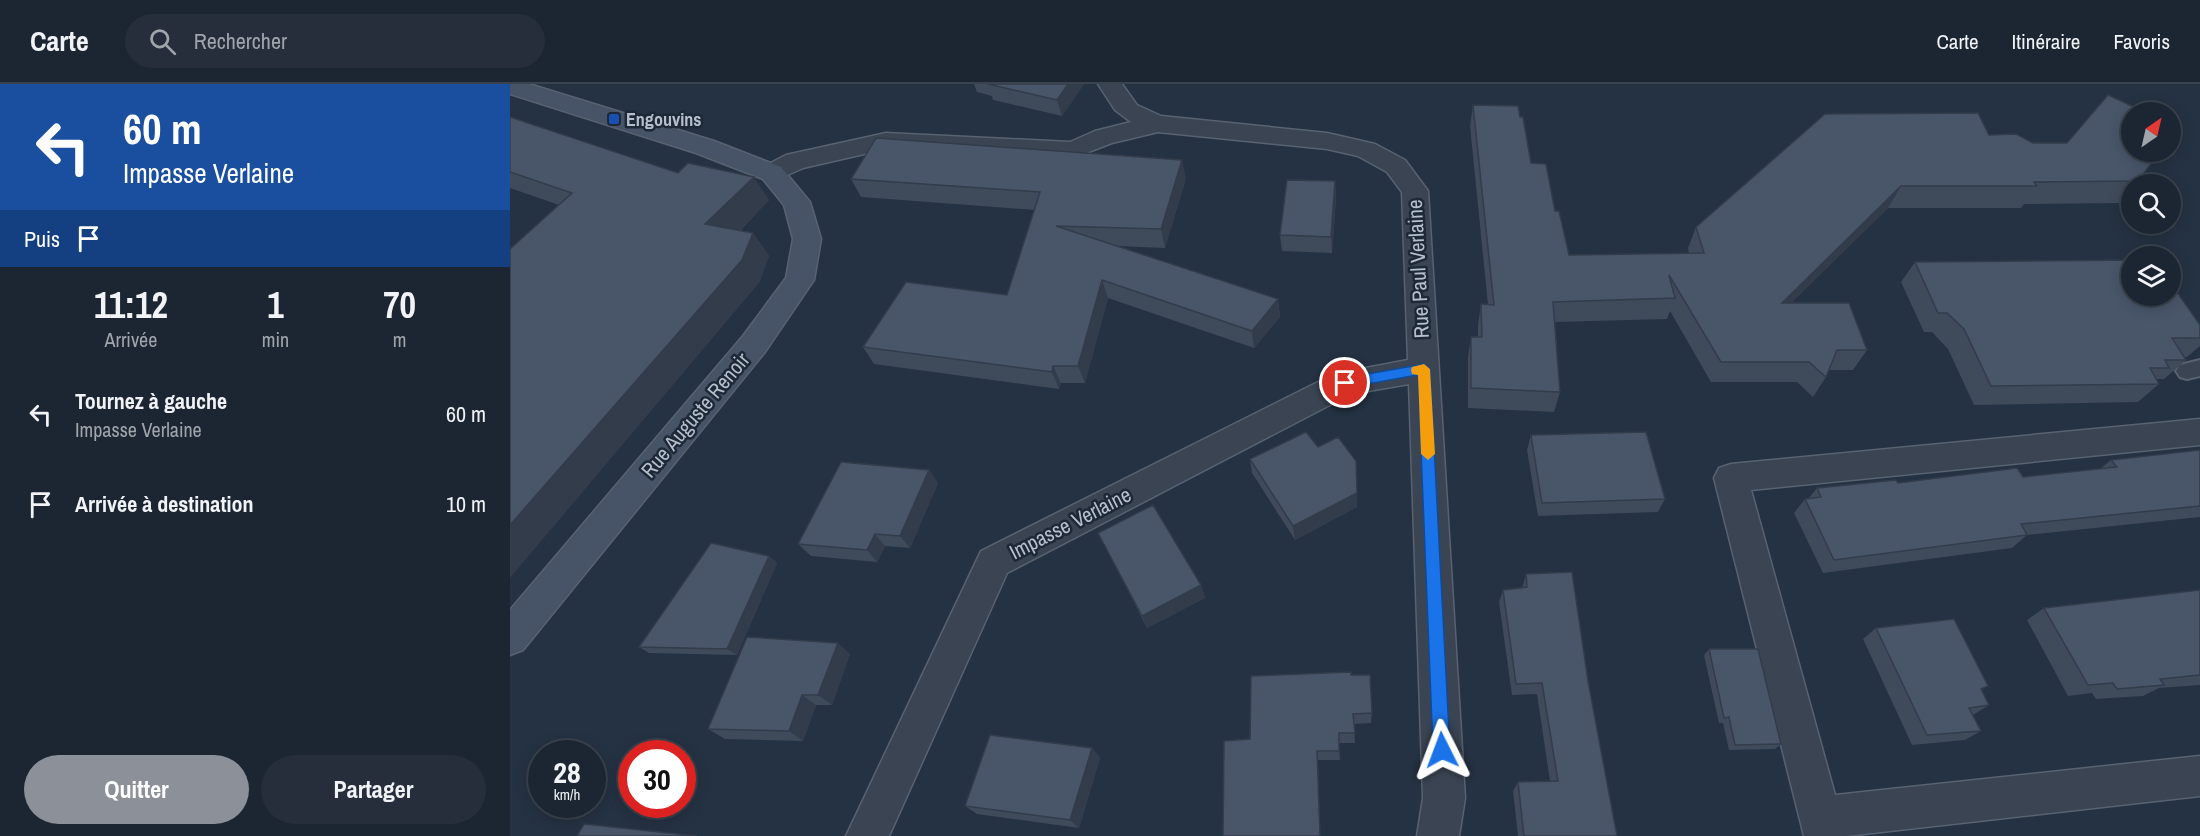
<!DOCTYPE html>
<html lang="fr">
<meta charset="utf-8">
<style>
:root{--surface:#1c2632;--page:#252e3a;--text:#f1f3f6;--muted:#a0a5ac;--line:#3a434d;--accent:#8c9099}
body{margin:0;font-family:"Archivo Narrow",sans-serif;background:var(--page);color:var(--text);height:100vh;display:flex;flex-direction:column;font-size:22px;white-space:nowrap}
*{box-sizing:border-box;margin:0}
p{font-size:20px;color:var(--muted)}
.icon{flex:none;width:33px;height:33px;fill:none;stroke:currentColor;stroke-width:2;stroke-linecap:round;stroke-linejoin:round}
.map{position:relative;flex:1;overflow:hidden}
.details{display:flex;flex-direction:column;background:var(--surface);width:510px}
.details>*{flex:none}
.guide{background:#1a4fa0;color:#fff;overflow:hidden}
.needle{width:39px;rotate:34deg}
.controls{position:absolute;left:1611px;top:18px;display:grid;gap:12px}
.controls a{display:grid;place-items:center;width:60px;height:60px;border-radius:50%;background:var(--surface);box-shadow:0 3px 15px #0003,0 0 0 2px var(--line);font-size:30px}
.speed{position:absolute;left:18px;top:656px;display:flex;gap:12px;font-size:30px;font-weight:700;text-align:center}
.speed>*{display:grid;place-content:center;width:78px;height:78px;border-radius:50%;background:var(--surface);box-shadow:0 3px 15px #0003,0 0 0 2px var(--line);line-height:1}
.speed small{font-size:15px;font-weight:400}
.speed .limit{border:9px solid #d22;background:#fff;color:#111}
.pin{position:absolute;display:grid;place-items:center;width:51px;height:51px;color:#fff;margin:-26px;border:3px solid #fff;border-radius:50%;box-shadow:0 2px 6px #0007}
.me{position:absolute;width:66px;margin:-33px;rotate:357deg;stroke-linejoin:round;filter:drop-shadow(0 0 4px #0008)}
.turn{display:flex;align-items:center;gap:21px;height:126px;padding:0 24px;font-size:27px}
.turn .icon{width:78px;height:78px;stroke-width:2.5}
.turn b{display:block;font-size:42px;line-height:51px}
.then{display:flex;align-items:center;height:57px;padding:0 24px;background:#0003;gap:12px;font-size:22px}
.eta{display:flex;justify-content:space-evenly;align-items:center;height:102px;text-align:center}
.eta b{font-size:36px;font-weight:800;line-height:42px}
.action{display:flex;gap:12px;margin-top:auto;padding:12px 24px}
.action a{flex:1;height:69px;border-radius:36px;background:var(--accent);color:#fff;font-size:24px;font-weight:800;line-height:69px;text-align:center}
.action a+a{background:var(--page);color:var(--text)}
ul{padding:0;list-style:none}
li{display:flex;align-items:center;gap:18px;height:90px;padding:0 24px}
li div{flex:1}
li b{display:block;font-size:22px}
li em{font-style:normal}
header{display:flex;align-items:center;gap:36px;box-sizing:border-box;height:84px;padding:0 30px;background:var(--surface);border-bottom:2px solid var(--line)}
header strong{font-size:28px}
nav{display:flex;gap:33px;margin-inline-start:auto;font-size:21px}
.search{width:420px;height:54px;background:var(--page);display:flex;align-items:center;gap:15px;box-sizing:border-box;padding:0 21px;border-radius:33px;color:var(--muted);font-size:22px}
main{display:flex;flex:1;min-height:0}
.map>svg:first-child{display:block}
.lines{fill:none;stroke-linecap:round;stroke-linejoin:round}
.lane-casing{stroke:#586270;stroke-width:4}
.street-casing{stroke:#586270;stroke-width:3}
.secondary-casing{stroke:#586270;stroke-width:3}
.lane{fill:#3a4453;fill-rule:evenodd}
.street{fill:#3a4453;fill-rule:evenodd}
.secondary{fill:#475366;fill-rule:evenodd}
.wall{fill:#3f4a5b}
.shaded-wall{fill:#333c4a}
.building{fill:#49566a;stroke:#333c4a;stroke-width:1.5}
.route{fill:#1a73e8;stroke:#114b97;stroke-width:1.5}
.slow{fill:#f59e0b}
.transit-dot{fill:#1a4fb4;stroke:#1e2938;stroke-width:2}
.labels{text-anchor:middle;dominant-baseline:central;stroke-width:5;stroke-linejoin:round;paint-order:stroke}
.far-poi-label{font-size:18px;font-weight:bold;fill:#b7bfcd;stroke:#1e2938;text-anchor:start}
.street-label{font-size:21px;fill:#b7bfcd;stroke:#1e2938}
</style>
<header>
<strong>Carte</strong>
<div class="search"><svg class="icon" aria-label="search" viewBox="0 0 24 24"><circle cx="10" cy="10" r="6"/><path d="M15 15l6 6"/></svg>Rechercher</div>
<nav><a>Carte</a><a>Itinéraire</a><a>Favoris</a></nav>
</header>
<main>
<section class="details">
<div class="guide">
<div class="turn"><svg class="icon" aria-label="left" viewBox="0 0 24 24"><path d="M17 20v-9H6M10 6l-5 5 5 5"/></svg><div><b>60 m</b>Impasse Verlaine</div></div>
<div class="then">Puis<svg class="icon" aria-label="arrive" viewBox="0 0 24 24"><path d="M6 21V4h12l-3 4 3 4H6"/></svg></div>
</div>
<div class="eta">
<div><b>11:12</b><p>Arrivée</p></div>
<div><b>1</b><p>min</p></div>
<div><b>70</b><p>m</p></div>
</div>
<ul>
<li><svg class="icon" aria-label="left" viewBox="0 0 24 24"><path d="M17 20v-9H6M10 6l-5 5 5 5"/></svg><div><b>Tournez à gauche</b><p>Impasse Verlaine</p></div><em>60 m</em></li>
<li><svg class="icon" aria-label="arrive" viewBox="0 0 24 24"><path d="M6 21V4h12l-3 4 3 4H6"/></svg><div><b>Arrivée à destination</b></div><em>10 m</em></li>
</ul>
<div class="action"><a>Quitter</a><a>Partager</a></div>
</section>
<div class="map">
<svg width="1690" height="752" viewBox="0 0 1690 752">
<rect width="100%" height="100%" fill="#253243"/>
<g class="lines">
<defs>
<path id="lane" d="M1690,276v16l-13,3 -7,-2 -4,-6 4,-6z"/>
<path id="street" d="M588,0h24l15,21 24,11 166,17 48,11 30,16 23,31 37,607 -6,38h-42l6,-38 -14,-414 -58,10 -344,179 -118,263h-43l135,-285 353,-177 74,-14 -6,-168 -15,-20 -29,-16 -31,-7 -169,-17 -46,11 -39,15 -187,-9 -83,19 -31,14 -9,-3 -4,-6 4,-6 23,-12 100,-22 184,9 25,-11 36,-9 -16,-12z
M1690,335v26l-449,45 84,305 365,-39v40l-354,40h-42l-90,-358 5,-10 12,-4z"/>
<path id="secondary" d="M0,0h19l185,57 67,26 29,35 11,37 -7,41 -49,72 -242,298 -13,5v-45l233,-274 43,-58 7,-39 -9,-34 -21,-26 -67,-26 -186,-59z"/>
</defs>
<use href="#lane" class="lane-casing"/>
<use href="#street" class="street-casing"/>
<use href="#secondary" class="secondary-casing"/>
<use href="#lane" class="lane"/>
<use href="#street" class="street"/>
<use href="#secondary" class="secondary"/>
</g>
<path class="wall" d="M464,0h110l-22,32 -69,-16 -1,-4 -15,-4z
M963,21l58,58 24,48 14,44 120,-2 -1,-5 8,-21 293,-92 44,8 127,9 -25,32h-3v5l-12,14 -96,1 -3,4h-133l-97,95 76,47 -14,20h-24l-3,7 -13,20 -16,-15h-86l-41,-71 -3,8 -112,3 5,70 -6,20 -86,-4v-51l3,-20h7v-12l3,-21 7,1 -18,-179z
M0,33l168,56 91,27 -29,31 13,2 16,23 -10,27 -200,-78 -49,-17z
M676,94l-21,70 -48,-2 161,53 2,18 -26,31 -146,-50 -23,85h-24l-2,6 -185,-25 -11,-17 144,-52 28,-85 -174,-13 -10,-18z
M825,97l1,17 -4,55 -50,-2 -2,-16z
M1405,178l285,63v21l-13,11h-3l2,3 -22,19h-7l2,5 -21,18 -164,3 -26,-56 -16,-17h-8l-23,-50z
M1021,351l134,64 -7,13 -120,4 -11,-66z
M1690,366v67l-173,18 -15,13 -189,25 -29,-60 11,-14 4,-1 8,-10 206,-11 77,-8 11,-9z
M740,375l107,48 -62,33 -43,-67z
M419,386l9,13 -28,65 -25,-2 -8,16 -66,-6 -13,-12z
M588,449l103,52 4,13 -58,30z
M259,472l8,7 -40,92 -88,-2 -10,-6z
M1016,490l62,107 29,155h-99l-5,-45 5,-9 32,-1 -13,-87 -25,1 -13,-93 4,-12 19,-2z
M1690,506v95l-41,3 -16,8 -47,3 -4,-6 -24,3 -41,-76 17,-12z
M1366,544l105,62 8,15 -16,10 8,16 -16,9 -53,5 -49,-106z
M1199,565l72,95 -6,5 -46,1 -6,-27h-4l-15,-68z
M340,570l-18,51h-16l-13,36 -78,-2 -17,-10z
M841,591l21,38 -1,10 -17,1 1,19h-16l1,17h-22l-68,-21z
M582,664l8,10 -21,70 -102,-14 -12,-8z"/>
<path class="shaded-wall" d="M558,0h16l-22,32 -5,-16z
M672,76l4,18 -21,70 -4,-19z
M244,93l15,23 -46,48 -18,-24z
M825,97l1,17 -4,55 -1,-16z
M1391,102l-13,22 -118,116 12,-21z
M243,149l16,23 -10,27 -249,295v-53z
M592,196l6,18 -23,85 -7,-17z
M768,215l2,18 -26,31 -2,-17z
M543,282l8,17 -2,6 -7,-17z
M419,386l9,13 -28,65 -10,-12z
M847,409v14l-62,33 -2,-14z
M365,450l10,12 -8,16 -10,-12z
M259,472l8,7 -40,92 -10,-6z
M691,501l4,13 -58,30 -5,-12z
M328,559l12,11 -18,51 -14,-10z
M292,611l14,10 -13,36 -14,-10z
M582,664l8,10 -21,70 -9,-8z
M807,667l1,9 2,76z"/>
<path class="building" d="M478,0h80l-11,16z
M1598,11l37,17h-13v40h28l-22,29 -104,1 3,4h-136l-119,117h67l18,47h-30l-11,27 -17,-15h-88l-52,-87 6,23 -122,4 7,90 -89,-4v-51h11l-1,-33 13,1 -21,-200 45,1 2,11h3l8,46 15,1 9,47h4l10,44 135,-2 -8,-26 129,-113 153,-1 11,22 27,-1 17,9h34z
M0,33l168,56 10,-10 66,14 -49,47 48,9 -11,27 -232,265v-276l62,-56 -62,-21z
M366,54l306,22 -21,69 -105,-3 222,73 -26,32 -150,-51 -24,86h-25l-1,6 -189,-25 43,-65 101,13 33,-103 -189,-13z
M777,96l48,1 -4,56 -51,-2z
M1622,176v36h38v-14l30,43v13h-28l14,22h-21l4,8h-19l9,16 -168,2 -27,-57 -17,-16h-9l-23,-51z
M796,348l12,15 20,-10 18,24 1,32 -64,33 -43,-67z
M1136,348l19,67 -123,4 -11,-68z
M1690,366v56l-179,18 6,11 -193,25 -29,-61 16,-2 -4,-9 79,-8 2,3 119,-15 6,9 94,-10 -6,-7z
M331,378l88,8 -29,66 -25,-2 -8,16 -69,-6z
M643,421l48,80 -59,31 -44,-83z
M201,459l58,13 -42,93 -88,-2z
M1062,488l16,109 29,155h-93l-6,-54 40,-1 -16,-98 -26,1 -13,-94 24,-3 -1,-13z
M1690,506v85l-40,4 4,6 -47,4 -4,-6 -25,2 -44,-77z
M1444,535l34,67 -7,3 8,16 -20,3 12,23 -54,4 -51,-107z
M237,553l91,6 -20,52h-16l-13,36 -81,-2z
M1199,565h49l23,95 -46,1 -6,-28 -5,1z
M841,588v3h19l2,38 -19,1 2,19h-16v18h-22l3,85h-97l1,-95 26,-2 1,-63z
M480,651l102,13 -22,72 -105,-14z
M74,740l113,12h-120z"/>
<path class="route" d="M914,280l6,5 20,381 -3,6 -5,2 -6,-2 -3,-6 -15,-375 -73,13 -6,-5 6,-5z"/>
<path class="slow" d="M914,280l6,5 5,85 -7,6 -7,-6 -3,-79 -6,-1 -1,-4 1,-3z"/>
<rect class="transit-dot" x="98" y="29" width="12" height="12" rx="3"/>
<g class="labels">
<g class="far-poi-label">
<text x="116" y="35">Engouvins</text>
</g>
<g class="street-label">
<text transform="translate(908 185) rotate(-93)">Rue Paul Verlaine</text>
<text transform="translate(185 331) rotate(-50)">Rue Auguste Renoir</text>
<text transform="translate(560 439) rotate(-27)">Impasse Verlaine</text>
</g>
</g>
</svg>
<div class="controls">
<a><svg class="needle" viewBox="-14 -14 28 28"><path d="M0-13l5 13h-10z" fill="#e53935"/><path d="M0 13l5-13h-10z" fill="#a0a5ac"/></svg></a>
<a><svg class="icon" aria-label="search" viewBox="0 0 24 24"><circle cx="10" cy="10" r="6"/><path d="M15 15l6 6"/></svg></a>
<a><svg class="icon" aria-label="layers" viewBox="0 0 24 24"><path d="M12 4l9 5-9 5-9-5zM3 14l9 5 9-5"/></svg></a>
</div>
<div class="speed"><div>28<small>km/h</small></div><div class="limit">30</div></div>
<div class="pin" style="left:835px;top:299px;background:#d93025"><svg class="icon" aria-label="arrive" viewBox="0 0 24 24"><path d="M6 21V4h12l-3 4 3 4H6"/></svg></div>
<svg class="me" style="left:932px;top:666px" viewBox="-20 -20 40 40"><path d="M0-17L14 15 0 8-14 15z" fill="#1a73e8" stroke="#fff" stroke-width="4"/></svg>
</div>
</main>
